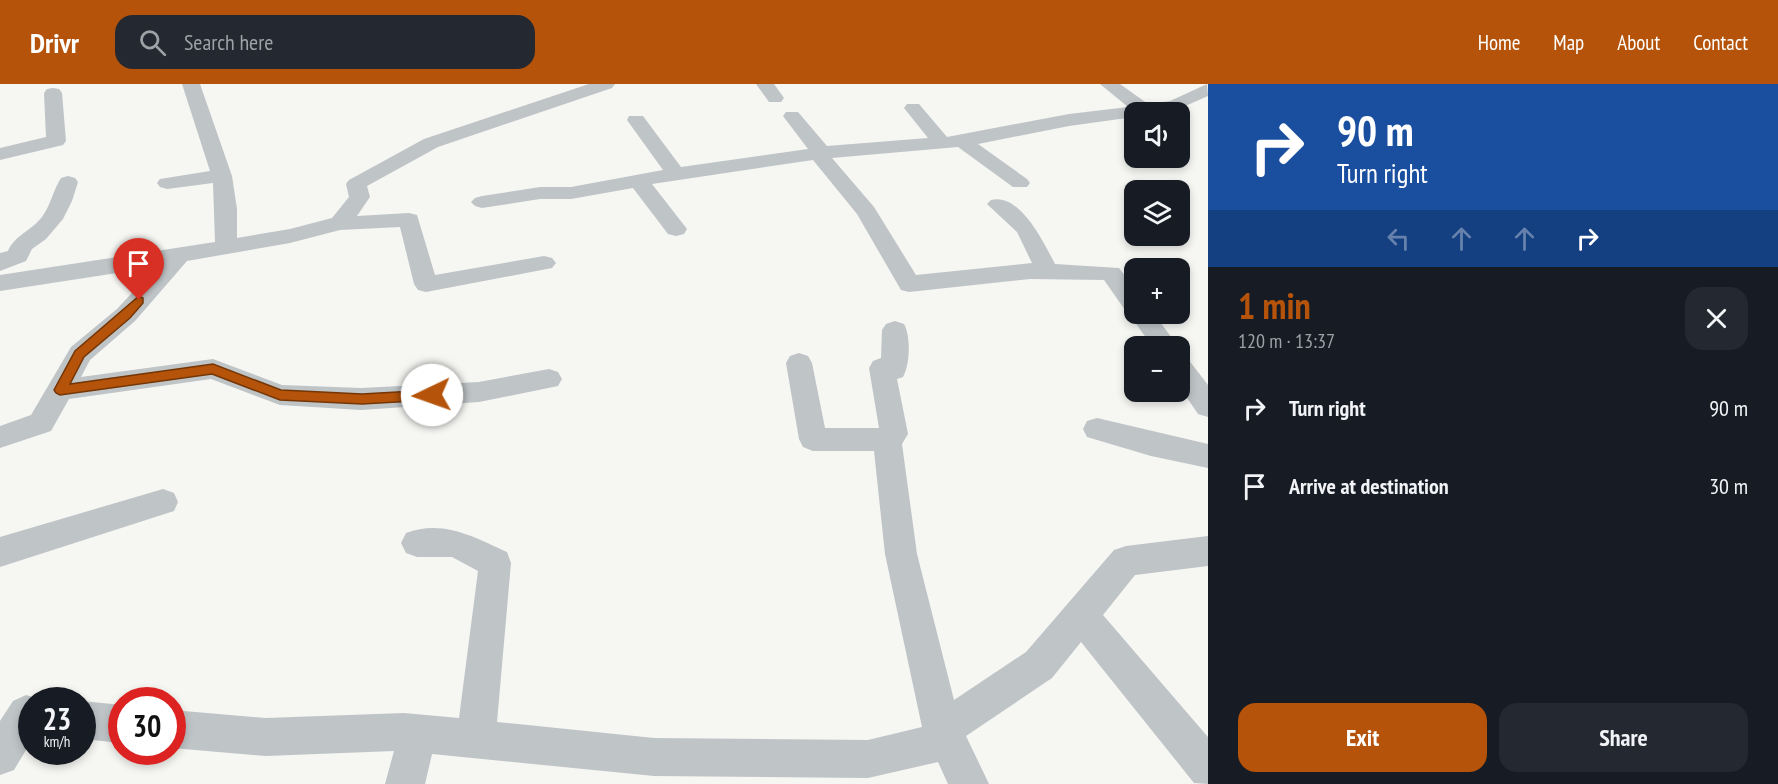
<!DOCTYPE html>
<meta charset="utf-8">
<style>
:root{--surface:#171b24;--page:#242831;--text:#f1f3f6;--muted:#9ea1a6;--accent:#b45309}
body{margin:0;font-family:"PT Sans Narrow",sans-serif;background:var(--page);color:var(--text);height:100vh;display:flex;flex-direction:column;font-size:22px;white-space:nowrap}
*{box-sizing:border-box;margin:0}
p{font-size:20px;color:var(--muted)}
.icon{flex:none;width:33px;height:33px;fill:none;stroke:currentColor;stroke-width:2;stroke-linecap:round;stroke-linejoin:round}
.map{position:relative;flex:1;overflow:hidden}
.side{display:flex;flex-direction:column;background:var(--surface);width:570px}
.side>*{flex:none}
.top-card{background:#1a4fa0;color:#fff;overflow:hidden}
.controls{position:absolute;left:1124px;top:18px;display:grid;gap:12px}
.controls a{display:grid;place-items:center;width:66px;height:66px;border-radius:12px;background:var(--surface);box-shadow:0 3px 9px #0003;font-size:30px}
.speed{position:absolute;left:18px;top:603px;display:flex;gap:12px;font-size:30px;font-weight:700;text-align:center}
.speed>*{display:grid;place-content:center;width:78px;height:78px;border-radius:50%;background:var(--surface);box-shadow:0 3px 9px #0003;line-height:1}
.speed small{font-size:15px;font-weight:400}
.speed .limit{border:9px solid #d22;background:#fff;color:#111}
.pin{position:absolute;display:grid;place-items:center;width:51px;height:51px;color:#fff;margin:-62px -26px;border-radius:50% 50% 50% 0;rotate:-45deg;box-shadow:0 0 6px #0007}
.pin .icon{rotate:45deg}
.me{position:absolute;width:66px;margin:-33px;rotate:267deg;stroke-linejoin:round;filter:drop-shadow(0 0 4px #0008)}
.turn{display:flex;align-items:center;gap:21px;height:126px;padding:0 30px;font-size:27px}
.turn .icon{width:78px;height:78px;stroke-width:2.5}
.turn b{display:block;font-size:42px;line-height:51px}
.lanes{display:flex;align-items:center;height:57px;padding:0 30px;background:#0003;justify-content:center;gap:30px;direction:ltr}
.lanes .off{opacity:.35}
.round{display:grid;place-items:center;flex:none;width:63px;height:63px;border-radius:18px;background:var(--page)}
.head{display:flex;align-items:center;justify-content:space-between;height:102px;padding:0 30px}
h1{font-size:36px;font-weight:800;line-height:45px;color:var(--accent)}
.cta{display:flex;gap:12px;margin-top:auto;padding:12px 30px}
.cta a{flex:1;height:69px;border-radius:18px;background:var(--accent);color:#fff;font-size:24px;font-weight:800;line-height:69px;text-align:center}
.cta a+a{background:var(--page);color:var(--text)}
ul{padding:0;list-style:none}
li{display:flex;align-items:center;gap:18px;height:78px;padding:0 30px}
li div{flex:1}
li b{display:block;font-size:22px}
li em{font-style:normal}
header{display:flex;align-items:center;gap:36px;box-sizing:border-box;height:84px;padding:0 30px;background:var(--accent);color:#fff}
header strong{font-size:28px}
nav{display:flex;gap:33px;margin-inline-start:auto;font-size:21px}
.search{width:420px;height:54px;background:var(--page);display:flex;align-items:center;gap:15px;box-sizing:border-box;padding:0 21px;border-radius:18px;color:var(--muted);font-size:22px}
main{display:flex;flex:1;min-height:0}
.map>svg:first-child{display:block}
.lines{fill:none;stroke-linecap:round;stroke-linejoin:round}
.minor{fill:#bfc4c7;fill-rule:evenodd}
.route{fill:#b45309;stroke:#753606;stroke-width:1.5}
</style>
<header>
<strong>Drivr</strong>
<div class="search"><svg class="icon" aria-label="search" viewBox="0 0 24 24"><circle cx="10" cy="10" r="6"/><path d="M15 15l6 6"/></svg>Search here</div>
<nav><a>Home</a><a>Map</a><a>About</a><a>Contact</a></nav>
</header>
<main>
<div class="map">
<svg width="1208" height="700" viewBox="0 0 1208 700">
<rect width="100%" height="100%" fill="#f6f6f3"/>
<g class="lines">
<path class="minor" d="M182,0h18l32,92 5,33v29l53,-9 42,-11 17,-21 -3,-13 3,-4 75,-41 165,-55h26l-3,4 -174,59 -71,39 3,11 -13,19 52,-3 8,2 18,60 109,-19 8,2 4,5 -4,5 -126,24 -8,-2 -4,-6 -14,-57 -60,3 -50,13 -103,18 -52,60 -45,39 -9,17 132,-18 69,26 79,3 118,-6 70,-13 9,3 4,7 -4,7 -79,16 -118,8 -81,-5 -69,-26 -142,20 -18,32 -51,17v-22l31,-11 40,-68 46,-38 39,-42 -156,24v-16l215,-33 -2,-59 -46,6 -7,-2 -3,-4 3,-4 50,-8z
M756,0h18l10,14 -3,4h-12z
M1100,0h20l28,20 22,-3 37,-17 1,12 -34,15 -40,1v5l-65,9 -91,18 49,35 3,4 -3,4h-14l-55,-40 -126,11 42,49 42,68 116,-12 -15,-31 -30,-28 4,-4c29,-8 53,43 64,64l64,4 15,19v27h20l24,32h-26l-23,-32 1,-3 -5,-1 -21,-30 -74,-1 -121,13 -8,-2 -44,-76 -44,-54 -161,24 35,45 -3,5 -8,2 -8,-2 -35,-46 -62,11h-31l-58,9 -7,-2 -4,-4 4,-4 7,-2 58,-9h31l92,-17 -36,-50 2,-4h14l38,51 127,-18 -25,-33 3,-4h12l29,34 101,-8 -24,-30 3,-4h12l28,33 122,-23 59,-7z
M53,4l6,1 3,4 4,48 -3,4 -63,15v-12l46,-11 -2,-44 3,-4z
M68,92l7,2 3,4 -6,19 -9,18 -17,20 -14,10 -6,12 -26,10v-18l8,-2c6,-15 24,-21 34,-34 9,-12 11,-27 19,-39z
M895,237l9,3c7,12 6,41 -1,53l-6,2 11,55 -6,10 15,110 37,146 72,-48 88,-102 12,-4 82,-10v30l-73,9 -32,40 105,122v47l-14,-1 -113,-141 -29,36 -86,58 23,48h-41l-10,-22 -70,16 -214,-2 -222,-22 -7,30h-40l9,-33 -128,5 -94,-8v-38l94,8 138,-5 55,5 19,-147 -26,-14h-35l-11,-4 -5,-10 5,-10c37,-14 68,4 101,19l4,11 -14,159 157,16 214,2 54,-13 -37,-173 -11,-103h-61l-10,-4 -4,-8 -13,-76 4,-7 9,-3 9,3 4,7 13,65h54l-10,-60 4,-7 8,-3 1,-28 4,-6z
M1179,272l9,3 20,26v32l-10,-3 -19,-28z
M1097,334l111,26v24l-57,-12 -64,-19 -4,-8 4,-8z
M163,405l11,4 4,9 -4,9 -174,56v-30z
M26,611l16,5h-10v40l-18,30 -14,5v-54l13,-20z
M82,617l40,4v38l-40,-4z"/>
</g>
<path class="route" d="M139,212l4,2v5l-13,15 -46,39 -14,27 143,-20 68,26 81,4 70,-4 7,5 -7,5 -70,4 -82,-4 -68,-26 -152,21 -4,-2 -2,-3 21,-39z"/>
</svg>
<div class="controls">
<a><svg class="icon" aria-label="sound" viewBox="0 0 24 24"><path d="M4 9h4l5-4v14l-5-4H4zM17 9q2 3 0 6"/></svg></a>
<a><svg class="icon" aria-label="layers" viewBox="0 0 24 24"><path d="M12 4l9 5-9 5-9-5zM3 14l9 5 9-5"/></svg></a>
<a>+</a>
<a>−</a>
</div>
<div class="speed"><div>23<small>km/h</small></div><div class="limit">30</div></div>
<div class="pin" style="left:139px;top:216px;background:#d93025"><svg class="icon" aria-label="arrive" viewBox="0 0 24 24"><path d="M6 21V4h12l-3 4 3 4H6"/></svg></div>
<svg class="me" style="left:432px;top:311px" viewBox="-20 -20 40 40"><circle r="19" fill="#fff"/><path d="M0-13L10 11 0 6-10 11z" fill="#b45309"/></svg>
</div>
<section class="side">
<div class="top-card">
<div class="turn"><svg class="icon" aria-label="right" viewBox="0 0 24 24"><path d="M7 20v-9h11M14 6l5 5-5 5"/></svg><div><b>90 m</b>Turn right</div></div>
<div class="lanes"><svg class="icon off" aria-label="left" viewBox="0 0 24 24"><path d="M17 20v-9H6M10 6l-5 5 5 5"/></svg><svg class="icon off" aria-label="ahead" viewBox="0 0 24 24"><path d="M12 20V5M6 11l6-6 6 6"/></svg><svg class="icon off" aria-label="ahead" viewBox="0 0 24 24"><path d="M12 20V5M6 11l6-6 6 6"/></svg><svg class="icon" aria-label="right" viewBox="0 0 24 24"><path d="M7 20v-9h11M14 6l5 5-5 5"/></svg></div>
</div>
<div class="head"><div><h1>1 min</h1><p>120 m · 13:37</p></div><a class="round"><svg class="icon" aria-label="close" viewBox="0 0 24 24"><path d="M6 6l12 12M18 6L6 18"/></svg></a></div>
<ul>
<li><svg class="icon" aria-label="right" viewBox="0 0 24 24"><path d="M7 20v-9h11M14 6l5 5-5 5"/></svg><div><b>Turn right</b></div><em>90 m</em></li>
<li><svg class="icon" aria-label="arrive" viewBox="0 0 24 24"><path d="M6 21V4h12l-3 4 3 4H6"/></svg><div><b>Arrive at destination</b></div><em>30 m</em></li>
</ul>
<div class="cta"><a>Exit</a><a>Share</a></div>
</section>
</main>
